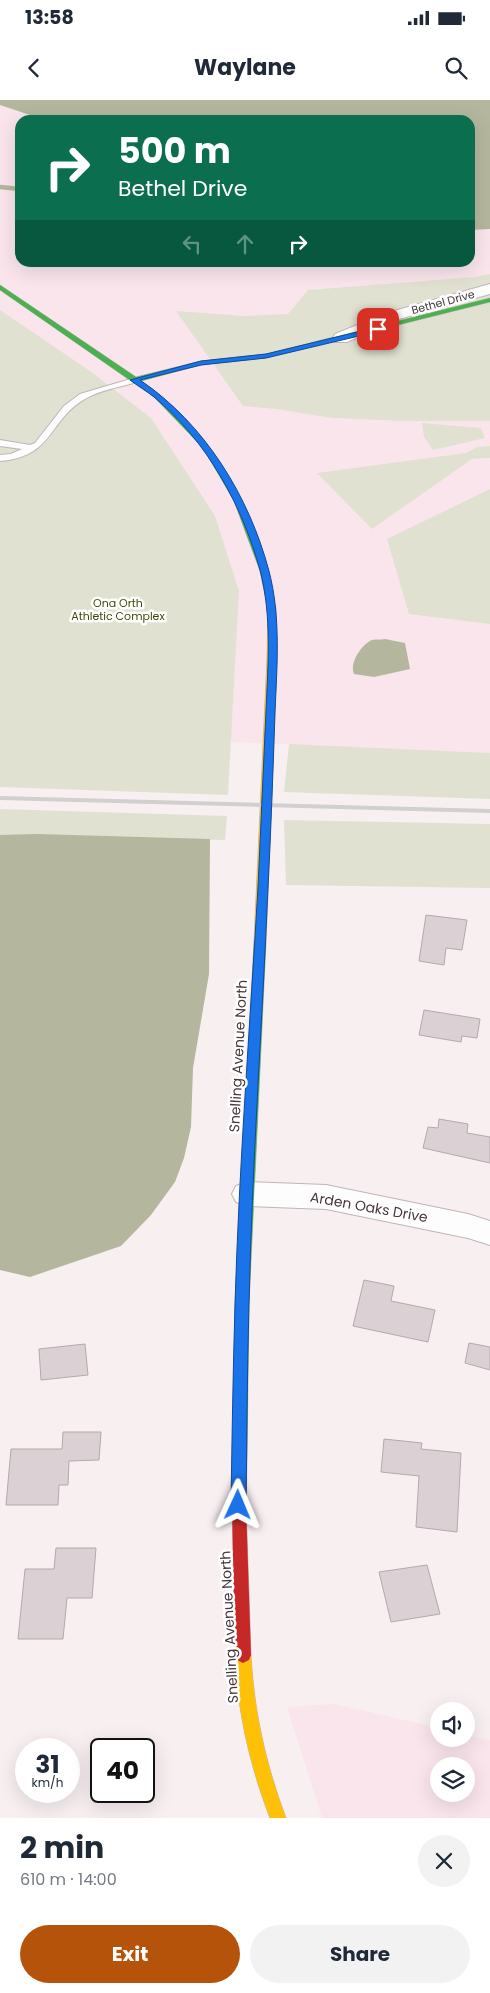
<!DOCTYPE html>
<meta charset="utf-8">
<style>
:root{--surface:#fff;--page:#f2f2f3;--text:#1f2937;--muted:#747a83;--accent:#b45309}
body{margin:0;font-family:Poppins,sans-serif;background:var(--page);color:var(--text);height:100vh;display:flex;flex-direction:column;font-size:19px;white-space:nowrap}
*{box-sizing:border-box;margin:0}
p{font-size:16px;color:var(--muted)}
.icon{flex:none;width:28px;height:28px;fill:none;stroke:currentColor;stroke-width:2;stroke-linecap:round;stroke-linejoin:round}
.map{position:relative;height:1718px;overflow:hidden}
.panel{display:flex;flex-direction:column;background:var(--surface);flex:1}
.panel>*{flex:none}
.banner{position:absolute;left:15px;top:15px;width:460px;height:152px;border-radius:15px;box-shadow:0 5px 20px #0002;background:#0b6e4f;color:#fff;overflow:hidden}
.controls{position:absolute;left:430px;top:1602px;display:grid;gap:10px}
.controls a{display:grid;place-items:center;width:45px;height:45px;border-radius:50%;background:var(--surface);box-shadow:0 5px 20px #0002;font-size:25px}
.speed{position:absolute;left:15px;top:1638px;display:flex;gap:10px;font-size:25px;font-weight:700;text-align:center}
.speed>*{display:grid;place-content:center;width:65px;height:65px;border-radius:50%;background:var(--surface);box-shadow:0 5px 20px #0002;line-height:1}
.speed small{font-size:12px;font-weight:400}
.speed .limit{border:2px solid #111;border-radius:8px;background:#fff;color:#111}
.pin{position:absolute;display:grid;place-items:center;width:42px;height:42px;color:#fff;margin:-21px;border-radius:10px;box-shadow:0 2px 8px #0006}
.me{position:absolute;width:55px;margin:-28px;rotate:1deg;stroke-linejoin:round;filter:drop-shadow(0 0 4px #0008)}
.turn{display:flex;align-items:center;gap:18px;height:105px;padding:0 20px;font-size:22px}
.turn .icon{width:65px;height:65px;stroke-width:2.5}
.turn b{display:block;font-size:35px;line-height:42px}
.lanes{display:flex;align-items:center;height:48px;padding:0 20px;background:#0003;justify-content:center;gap:25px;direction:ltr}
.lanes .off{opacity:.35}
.round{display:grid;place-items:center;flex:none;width:52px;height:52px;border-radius:26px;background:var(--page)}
.overview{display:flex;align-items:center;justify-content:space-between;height:85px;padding:0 20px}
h1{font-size:30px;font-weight:700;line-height:38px}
.action{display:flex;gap:10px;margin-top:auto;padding:10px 20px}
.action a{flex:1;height:58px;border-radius:30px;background:var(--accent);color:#fff;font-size:20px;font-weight:700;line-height:58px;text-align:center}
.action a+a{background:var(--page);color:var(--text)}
.status{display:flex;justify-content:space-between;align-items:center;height:35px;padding:0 25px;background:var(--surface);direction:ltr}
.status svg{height:14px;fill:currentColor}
header{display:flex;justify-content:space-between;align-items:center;height:65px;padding:0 20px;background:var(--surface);font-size:22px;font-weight:700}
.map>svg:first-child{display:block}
.built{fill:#fae5ec;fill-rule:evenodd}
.green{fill:#e1e1d2}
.water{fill:#b4b79d}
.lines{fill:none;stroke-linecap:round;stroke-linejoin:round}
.stream{stroke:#b4b79d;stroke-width:4.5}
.building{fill:#dbd0d3;stroke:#b4a9ac}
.lane-casing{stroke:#c0b5b8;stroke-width:2}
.street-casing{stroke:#c0b5b8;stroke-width:2}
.fast-casing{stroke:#c0b5b8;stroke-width:1}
.slow-casing{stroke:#c0b5b8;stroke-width:1}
.jam-casing{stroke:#c0b5b8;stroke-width:1}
.lane{fill:#fefdfd;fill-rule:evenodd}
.street{fill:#fefdfd;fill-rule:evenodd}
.fast{fill:#4caf50;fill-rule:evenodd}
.slow{fill:#ffc107;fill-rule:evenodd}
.jam{fill:#c62828;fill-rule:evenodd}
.rail{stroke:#d2cfd0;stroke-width:4}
.route{fill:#1a73e8;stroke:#114b97}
.labels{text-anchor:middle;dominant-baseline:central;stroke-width:5;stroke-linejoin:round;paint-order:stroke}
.far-street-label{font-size:11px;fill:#46363b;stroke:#fff}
.far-park-label{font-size:11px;fill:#3e4704;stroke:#fff}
.street-label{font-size:14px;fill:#46363b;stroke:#fff}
</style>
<div class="status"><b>13:58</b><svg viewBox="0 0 49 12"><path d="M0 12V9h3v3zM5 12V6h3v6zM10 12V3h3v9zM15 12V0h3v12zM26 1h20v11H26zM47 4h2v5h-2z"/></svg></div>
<header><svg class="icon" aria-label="back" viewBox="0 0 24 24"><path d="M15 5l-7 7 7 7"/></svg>Waylane<svg class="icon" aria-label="search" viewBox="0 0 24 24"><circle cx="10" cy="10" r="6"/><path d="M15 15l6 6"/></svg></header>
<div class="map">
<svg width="490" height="1718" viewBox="0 0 490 1718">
<rect width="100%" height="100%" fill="#f8eff1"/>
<path class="built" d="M0,0h490v653l-490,-21zM20,20h450v142h-450z
M335,1604l104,24v11h27v-4l24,5v78h-168l-35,-111zM439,1666h27v28h-27z"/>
<path class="green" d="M490,174v147h-86l-72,-3 -55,-9 -34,-3 -67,-95 68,5 44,-2 20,-24 167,-13z
M0,210l90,61 61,47 64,98 24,75 -11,204 -228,-8z
M422,323l59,5 4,10 -52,12 -9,-13z
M490,346v12l-18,1 -100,70 -55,-56 149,-20 11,-6z
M490,389v135l-81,-10 -22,-75z
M289,644l201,9v46l-206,-7z
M0,709l227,7 -2,24 -225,-5z
M284,720l206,4v64l-204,-3z"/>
<path class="water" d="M0,0h490v129l-20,1v-110h-425l-45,-15z
M385,539l20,4 5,26 -36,8 -20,-3c-5,-11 8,-30 18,-34 4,-1 9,0 13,-1z
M37,734l173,5 -1,135 -16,94 -2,59 -7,31 -9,24 -24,33 -30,31 -91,31 -30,-7v-435z"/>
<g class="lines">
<path class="stream" d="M0,87l20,2"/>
</g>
<path class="building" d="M426,815l41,5 -5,30 -16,-2 -2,17 -25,-4z
M424,910l56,9 -3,19 -15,-2 -1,6 -42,-7z
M439,1019l29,5 -1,9 23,4v26l-67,-15 5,-21 10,1z
M364,1180l30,6 -3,15 44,9 -7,32 -75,-16z
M469,1243l21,4v23l-25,-7z
M85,1244l3,31 -47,5 -2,-31z
M63,1332h38l-2,28 -30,1 -1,24h-9l-1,20h-52l5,-56h51z
M384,1339l38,4 -1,6 40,4 -4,79 -41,-5 3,-51 -38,-4z
M56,1448h40l-4,50h-25l-4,41h-45l7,-70h29z
M427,1465l13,49 -49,8 -12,-50z"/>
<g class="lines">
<defs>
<path id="lane" d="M134,278h3v4c-16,5 -38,8 -52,17 -37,21 -31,58 -85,62v-6l11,-1 11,-5 -22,-3v-6l30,5 5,-2 29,-37 16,-12z"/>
<path id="street" d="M490,184v10l-91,25 -52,23h-12l-2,-4 2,-4 52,-21z
M247,1082l79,3 142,29 22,7v24l-22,-7 -142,-29 -79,-3 -11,-4 -4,-8 4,-8z"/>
<path id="fast" d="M0,185l136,92 65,-16 65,-7 224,-56v4l-224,56 -65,7 -60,16c73,50 116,134 133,219l-4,3 -4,-3 -6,-29 -26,-70 -31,-53 -49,-51 -154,-107z
M260,838l6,4 -17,361 -2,153 -2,5 -5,1 -5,-1 -2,-5 2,-153 19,-361z"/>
<path id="slow" d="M270,497l4,3 2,9 1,50 -11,283 -6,4 -6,-4 13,-283 1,-50 -2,-9z
M243,1547l6,3 2,5c3,57 15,110 35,163h-16c-17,-44 -28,-88 -33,-134 -1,-11 -4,-24 0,-34z"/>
<path id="jam" d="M240,1350l5,1 2,5 -1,49 5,150 -2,5 -6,3 -6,-3 -2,-5 -3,-150 1,-49 2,-5z"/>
</defs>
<use href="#lane" class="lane-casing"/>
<use href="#street" class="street-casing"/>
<use href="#fast" class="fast-casing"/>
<use href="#slow" class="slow-casing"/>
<use href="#jam" class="jam-casing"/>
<use href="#lane" class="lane"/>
<use href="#street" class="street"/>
<use href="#fast" class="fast"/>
<use href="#slow" class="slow"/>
<use href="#jam" class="jam"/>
<path class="rail" d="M0,698l490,13"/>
</g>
<path class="route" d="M378,227l3,2 -1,2 -114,27 -65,7 -61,15c65,44 109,116 129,191 12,46 8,94 6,141 -2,59 -4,117 -7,176 -6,139 -16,278 -19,417 -2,67 -2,133 -3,200l-2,5 -6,2 -5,-2 -2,-5c1,-67 2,-134 4,-200 4,-139 15,-279 23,-418 3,-59 5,-117 8,-176 2,-47 6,-95 -6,-141 -18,-65 -53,-129 -106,-173 -7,-6 -16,-11 -24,-17l71,-19 65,-7z"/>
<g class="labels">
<g class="far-street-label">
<text transform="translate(443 202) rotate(-15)">Bethel Drive</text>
</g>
<g class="far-park-label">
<text x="118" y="503">Ona Orth<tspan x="118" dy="13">Athletic Complex</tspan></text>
</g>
<g class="street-label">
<text transform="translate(238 956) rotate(-87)">Snelling Avenue North</text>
<text transform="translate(369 1107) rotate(10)">Arden Oaks Drive</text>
<text transform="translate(229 1527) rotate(-93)">Snelling Avenue North</text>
</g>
</g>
</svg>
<div class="controls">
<a><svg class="icon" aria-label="sound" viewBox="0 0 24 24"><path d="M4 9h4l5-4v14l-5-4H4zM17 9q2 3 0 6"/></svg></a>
<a><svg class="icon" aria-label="layers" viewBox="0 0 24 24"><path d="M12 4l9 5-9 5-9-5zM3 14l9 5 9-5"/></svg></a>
</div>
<div class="speed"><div>31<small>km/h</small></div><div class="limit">40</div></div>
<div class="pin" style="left:378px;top:229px;background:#d93025"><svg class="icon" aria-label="arrive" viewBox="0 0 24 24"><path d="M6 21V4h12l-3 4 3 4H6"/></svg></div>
<svg class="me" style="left:238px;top:1405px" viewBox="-20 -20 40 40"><path d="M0-17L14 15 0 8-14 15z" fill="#1a73e8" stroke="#fff" stroke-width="4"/></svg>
<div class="banner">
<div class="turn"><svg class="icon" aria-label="right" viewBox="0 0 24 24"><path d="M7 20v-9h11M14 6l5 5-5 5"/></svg><div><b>500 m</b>Bethel Drive</div></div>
<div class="lanes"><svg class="icon off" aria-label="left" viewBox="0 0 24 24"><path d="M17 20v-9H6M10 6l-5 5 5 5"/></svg><svg class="icon off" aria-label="ahead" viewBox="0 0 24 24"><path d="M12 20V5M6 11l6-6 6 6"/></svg><svg class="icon" aria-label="right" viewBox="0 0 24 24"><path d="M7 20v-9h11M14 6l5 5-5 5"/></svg></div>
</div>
</div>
<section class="panel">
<div class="overview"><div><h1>2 min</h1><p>610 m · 14:00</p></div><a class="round"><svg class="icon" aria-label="close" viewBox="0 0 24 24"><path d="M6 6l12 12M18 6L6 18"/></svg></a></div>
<div class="action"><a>Exit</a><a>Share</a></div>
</section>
